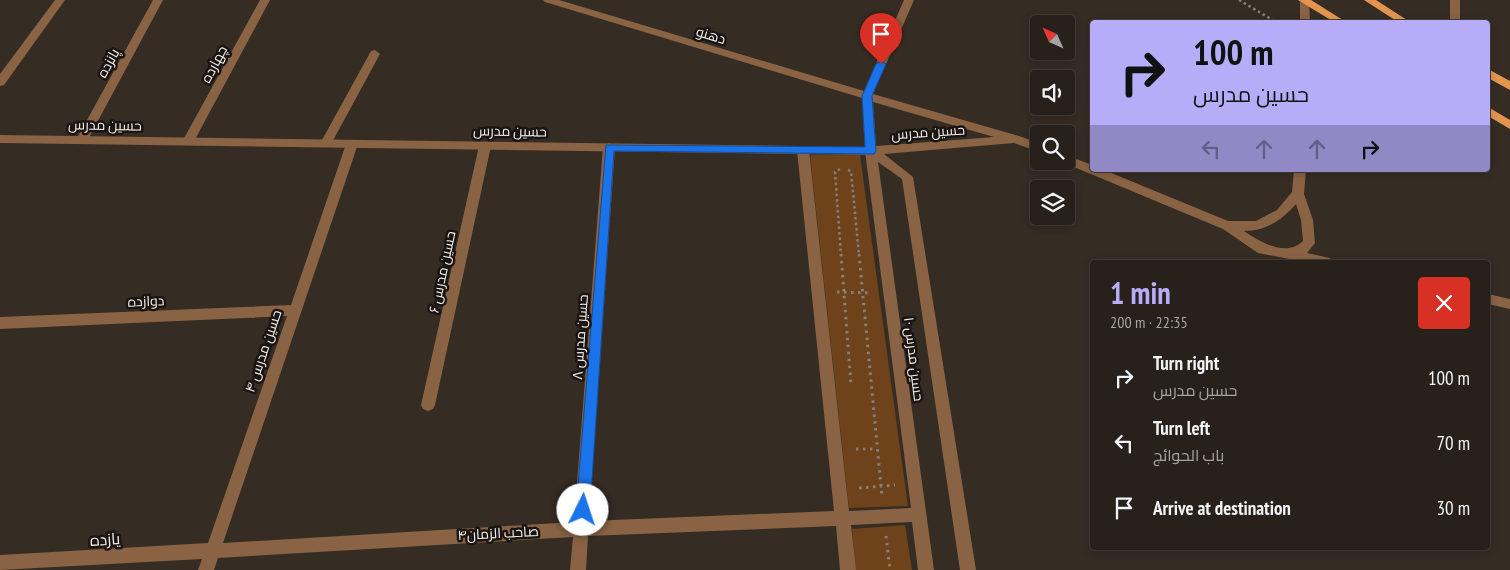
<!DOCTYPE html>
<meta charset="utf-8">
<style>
:root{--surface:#28211b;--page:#302924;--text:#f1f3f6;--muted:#a5a3a3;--line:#443e3a;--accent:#b6acf8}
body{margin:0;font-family:"PT Sans Narrow",Cairo,sans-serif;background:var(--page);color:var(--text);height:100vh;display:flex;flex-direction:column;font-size:19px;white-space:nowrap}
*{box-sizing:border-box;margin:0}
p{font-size:16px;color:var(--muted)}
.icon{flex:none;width:28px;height:28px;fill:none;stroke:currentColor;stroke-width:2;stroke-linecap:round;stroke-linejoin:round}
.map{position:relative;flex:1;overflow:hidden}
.sheet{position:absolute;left:1090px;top:260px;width:400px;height:290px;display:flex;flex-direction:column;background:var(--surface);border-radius:5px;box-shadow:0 2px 8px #0003,0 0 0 1px var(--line)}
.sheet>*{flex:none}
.guide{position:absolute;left:1090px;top:20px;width:400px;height:152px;border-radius:5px;box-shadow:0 2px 8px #0003,0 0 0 1px var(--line);background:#b6acf8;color:#111;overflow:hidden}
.needle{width:32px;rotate:315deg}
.tools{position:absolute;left:1030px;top:15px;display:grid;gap:10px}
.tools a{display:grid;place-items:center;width:45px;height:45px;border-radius:5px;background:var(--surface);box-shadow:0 2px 8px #0003,0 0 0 1px var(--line);font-size:25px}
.pin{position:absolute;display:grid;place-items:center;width:42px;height:42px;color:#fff;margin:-51px -21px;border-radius:50% 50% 50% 0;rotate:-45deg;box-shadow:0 0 5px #0007}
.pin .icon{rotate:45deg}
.me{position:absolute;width:55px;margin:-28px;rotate:4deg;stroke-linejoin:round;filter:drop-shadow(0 0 4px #0008)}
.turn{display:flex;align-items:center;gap:18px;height:105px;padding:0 20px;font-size:22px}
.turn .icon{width:65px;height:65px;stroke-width:2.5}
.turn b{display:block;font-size:35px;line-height:42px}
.lanes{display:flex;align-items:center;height:48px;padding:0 20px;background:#0003;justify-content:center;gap:25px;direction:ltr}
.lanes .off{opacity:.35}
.round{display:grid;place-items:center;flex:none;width:52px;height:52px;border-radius:5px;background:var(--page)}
.overview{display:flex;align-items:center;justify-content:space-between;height:85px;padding:0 20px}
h1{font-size:30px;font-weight:800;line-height:38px;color:var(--accent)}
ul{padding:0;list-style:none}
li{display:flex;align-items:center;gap:15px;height:65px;padding:0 20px}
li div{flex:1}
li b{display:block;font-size:19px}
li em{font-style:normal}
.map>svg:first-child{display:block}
.green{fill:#6e421a}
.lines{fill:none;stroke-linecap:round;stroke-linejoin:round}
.path-far1{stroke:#877f79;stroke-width:2.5;stroke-dasharray:2.5 3;stroke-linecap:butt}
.path{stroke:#877f79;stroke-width:3;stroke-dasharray:2.5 4.5;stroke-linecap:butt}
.service{fill:#896343;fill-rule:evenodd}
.minor{fill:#896343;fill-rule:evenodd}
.tertiary{fill:#896343;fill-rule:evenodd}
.primary{fill:#e39550;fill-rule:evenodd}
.route{fill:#1a73e8;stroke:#114b97}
.labels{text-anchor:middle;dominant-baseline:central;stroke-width:5;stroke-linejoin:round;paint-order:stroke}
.street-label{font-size:14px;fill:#f7f0ec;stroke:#1a1512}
.near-street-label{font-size:16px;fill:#f7f0ec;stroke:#1a1512}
</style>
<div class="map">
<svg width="1510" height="570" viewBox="0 0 1510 570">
<rect width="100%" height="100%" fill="#352c24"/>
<path class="green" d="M810,155h50l48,351 -59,2z
M905,525l7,45h-57l-3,-41z"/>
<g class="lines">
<path class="path-far1" d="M1239,0l37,22
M840,169l-5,3 6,83
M848,170l3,1 8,84"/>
<path class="path" d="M841,254l10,131
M859,254l23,243
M837,292l34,1
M856,449h21
M859,488l36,-3
M886,536l4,34"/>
<path class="service" d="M1450,0h10v22h-10z"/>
<path class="minor" d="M55,0h10l-61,85 -4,1v-12z
M153,0h10l-77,143h-8l-2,-3z
M260,0h10l-78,145h-8l-2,-3z
M543,0h16l305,91 40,-91h10l-41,94 146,42 20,7v9l-25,-9 -130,11 29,23 63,393h-16l-58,-391 -24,-17 56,408h-16l-6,-48 -61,3 5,45h-16l-4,-44 -248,10 -2,34h-16l3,-33 -355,21 -4,12h-16l4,-11 -202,11v-15l208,-12 79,-227 -287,13v-12l291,-12 55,-161 6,-4 6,4 -135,399 351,-21 29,-375 6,-4 6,4 -26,374 245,-10 -37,-361 6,-4 6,4 40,361 62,-3 -46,-357 -3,-53 -317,-96zM873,102l121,35 -118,9z
M1300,0l9,1 1,21h-10z
M375,50l5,4 -50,92h-8l-2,-3 2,-3 49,-89z
M485,142l6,4 -56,259 -2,4 -5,2 -5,-2 -2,-4 58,-259z
M1066,155l26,10v5h12l124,51h28l21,-11 15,-18 2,-22h12l-2,24 9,26 2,23 -8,10 23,5 2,4h-27l-47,-9 -35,-24 -161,-67 4,-1zM1296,204l5,16 2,21c-17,17 -44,0 -59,-10 22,0 38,-11 52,-27z
M1488,294l22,5v10l-22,-5z"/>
<path class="tertiary" d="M0,135l871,12 6,4 -6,4 -871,-12z"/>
<path class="primary" d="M1298,0h13l35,22h-12z
M1364,0h12l34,22h-12z
M1488,69l22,12v9l-22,-12z
M1488,107l22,13v9l-22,-13z"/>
</g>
<path class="route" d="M881,61l5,3 -14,32 4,55 -2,3 -260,-3 -24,359 -2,4 -5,2 -5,-2 -2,-4 30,-365 259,2 -3,-51 14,-32z"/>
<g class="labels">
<g class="street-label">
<text transform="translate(711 35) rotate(17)">دهنو</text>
<text transform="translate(108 63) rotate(-61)">پانزده</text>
<text transform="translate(214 64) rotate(-62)">چهارده</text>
<text transform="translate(105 125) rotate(1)">حسین مدرس</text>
<text transform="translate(510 131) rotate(1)">حسین مدرس</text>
<text transform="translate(928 132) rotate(-4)">حسین مدرس</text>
<text transform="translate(442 272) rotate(-78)">حسین مدرس ۶</text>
<text transform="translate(146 301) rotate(-2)">دوازده</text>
<text transform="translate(580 337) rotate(-86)">حسین مدرس ۸</text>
<text transform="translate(263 351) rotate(-71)">حسین مدرس ۴</text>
<text transform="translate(914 359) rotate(83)">حسین مدرس ۱۰</text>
<text transform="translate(498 533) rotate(-3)">صاحب الزمان۴</text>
</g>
<g class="near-street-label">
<text transform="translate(105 539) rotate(-4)">یازده</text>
</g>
</g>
</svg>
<div class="tools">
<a><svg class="needle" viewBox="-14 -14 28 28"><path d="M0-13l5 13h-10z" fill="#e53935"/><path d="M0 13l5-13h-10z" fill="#a5a3a3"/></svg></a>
<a><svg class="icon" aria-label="sound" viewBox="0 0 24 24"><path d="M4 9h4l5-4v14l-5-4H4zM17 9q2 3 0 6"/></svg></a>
<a><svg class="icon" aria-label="search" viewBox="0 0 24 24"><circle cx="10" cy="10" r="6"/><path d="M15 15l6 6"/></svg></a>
<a><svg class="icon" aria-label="layers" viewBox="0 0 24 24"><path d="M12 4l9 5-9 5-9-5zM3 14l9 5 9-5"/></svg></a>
</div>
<div class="pin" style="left:881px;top:64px;background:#d93025"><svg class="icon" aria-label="arrive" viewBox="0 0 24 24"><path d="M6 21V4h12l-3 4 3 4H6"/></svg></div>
<svg class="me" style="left:583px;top:510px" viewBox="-20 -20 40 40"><circle r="19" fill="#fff"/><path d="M0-13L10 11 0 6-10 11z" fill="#1a73e8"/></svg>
<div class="guide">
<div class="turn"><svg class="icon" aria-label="right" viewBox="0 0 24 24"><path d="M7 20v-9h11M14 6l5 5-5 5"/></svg><div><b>100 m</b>حسین مدرس</div></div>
<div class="lanes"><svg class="icon off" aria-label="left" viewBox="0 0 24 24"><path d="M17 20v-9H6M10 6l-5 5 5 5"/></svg><svg class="icon off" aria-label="ahead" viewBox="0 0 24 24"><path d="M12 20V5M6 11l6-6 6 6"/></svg><svg class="icon off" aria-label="ahead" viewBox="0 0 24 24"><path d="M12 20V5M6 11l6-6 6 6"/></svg><svg class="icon" aria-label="right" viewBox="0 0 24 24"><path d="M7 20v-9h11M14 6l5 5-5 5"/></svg></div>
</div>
<section class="sheet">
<div class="overview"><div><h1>1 min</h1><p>200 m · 22:35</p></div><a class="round" style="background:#d93025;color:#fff"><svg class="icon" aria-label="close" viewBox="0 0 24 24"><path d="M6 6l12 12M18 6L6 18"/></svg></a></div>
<ul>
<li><svg class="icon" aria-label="right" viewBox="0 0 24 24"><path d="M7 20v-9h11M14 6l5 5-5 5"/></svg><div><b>Turn right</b><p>حسین مدرس</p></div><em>100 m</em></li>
<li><svg class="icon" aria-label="left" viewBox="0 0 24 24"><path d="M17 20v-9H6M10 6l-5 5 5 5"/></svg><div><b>Turn left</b><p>باب الحوائج</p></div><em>70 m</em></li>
<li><svg class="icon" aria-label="arrive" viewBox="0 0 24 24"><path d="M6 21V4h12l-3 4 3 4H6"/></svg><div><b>Arrive at destination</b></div><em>30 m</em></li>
</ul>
</section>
</div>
